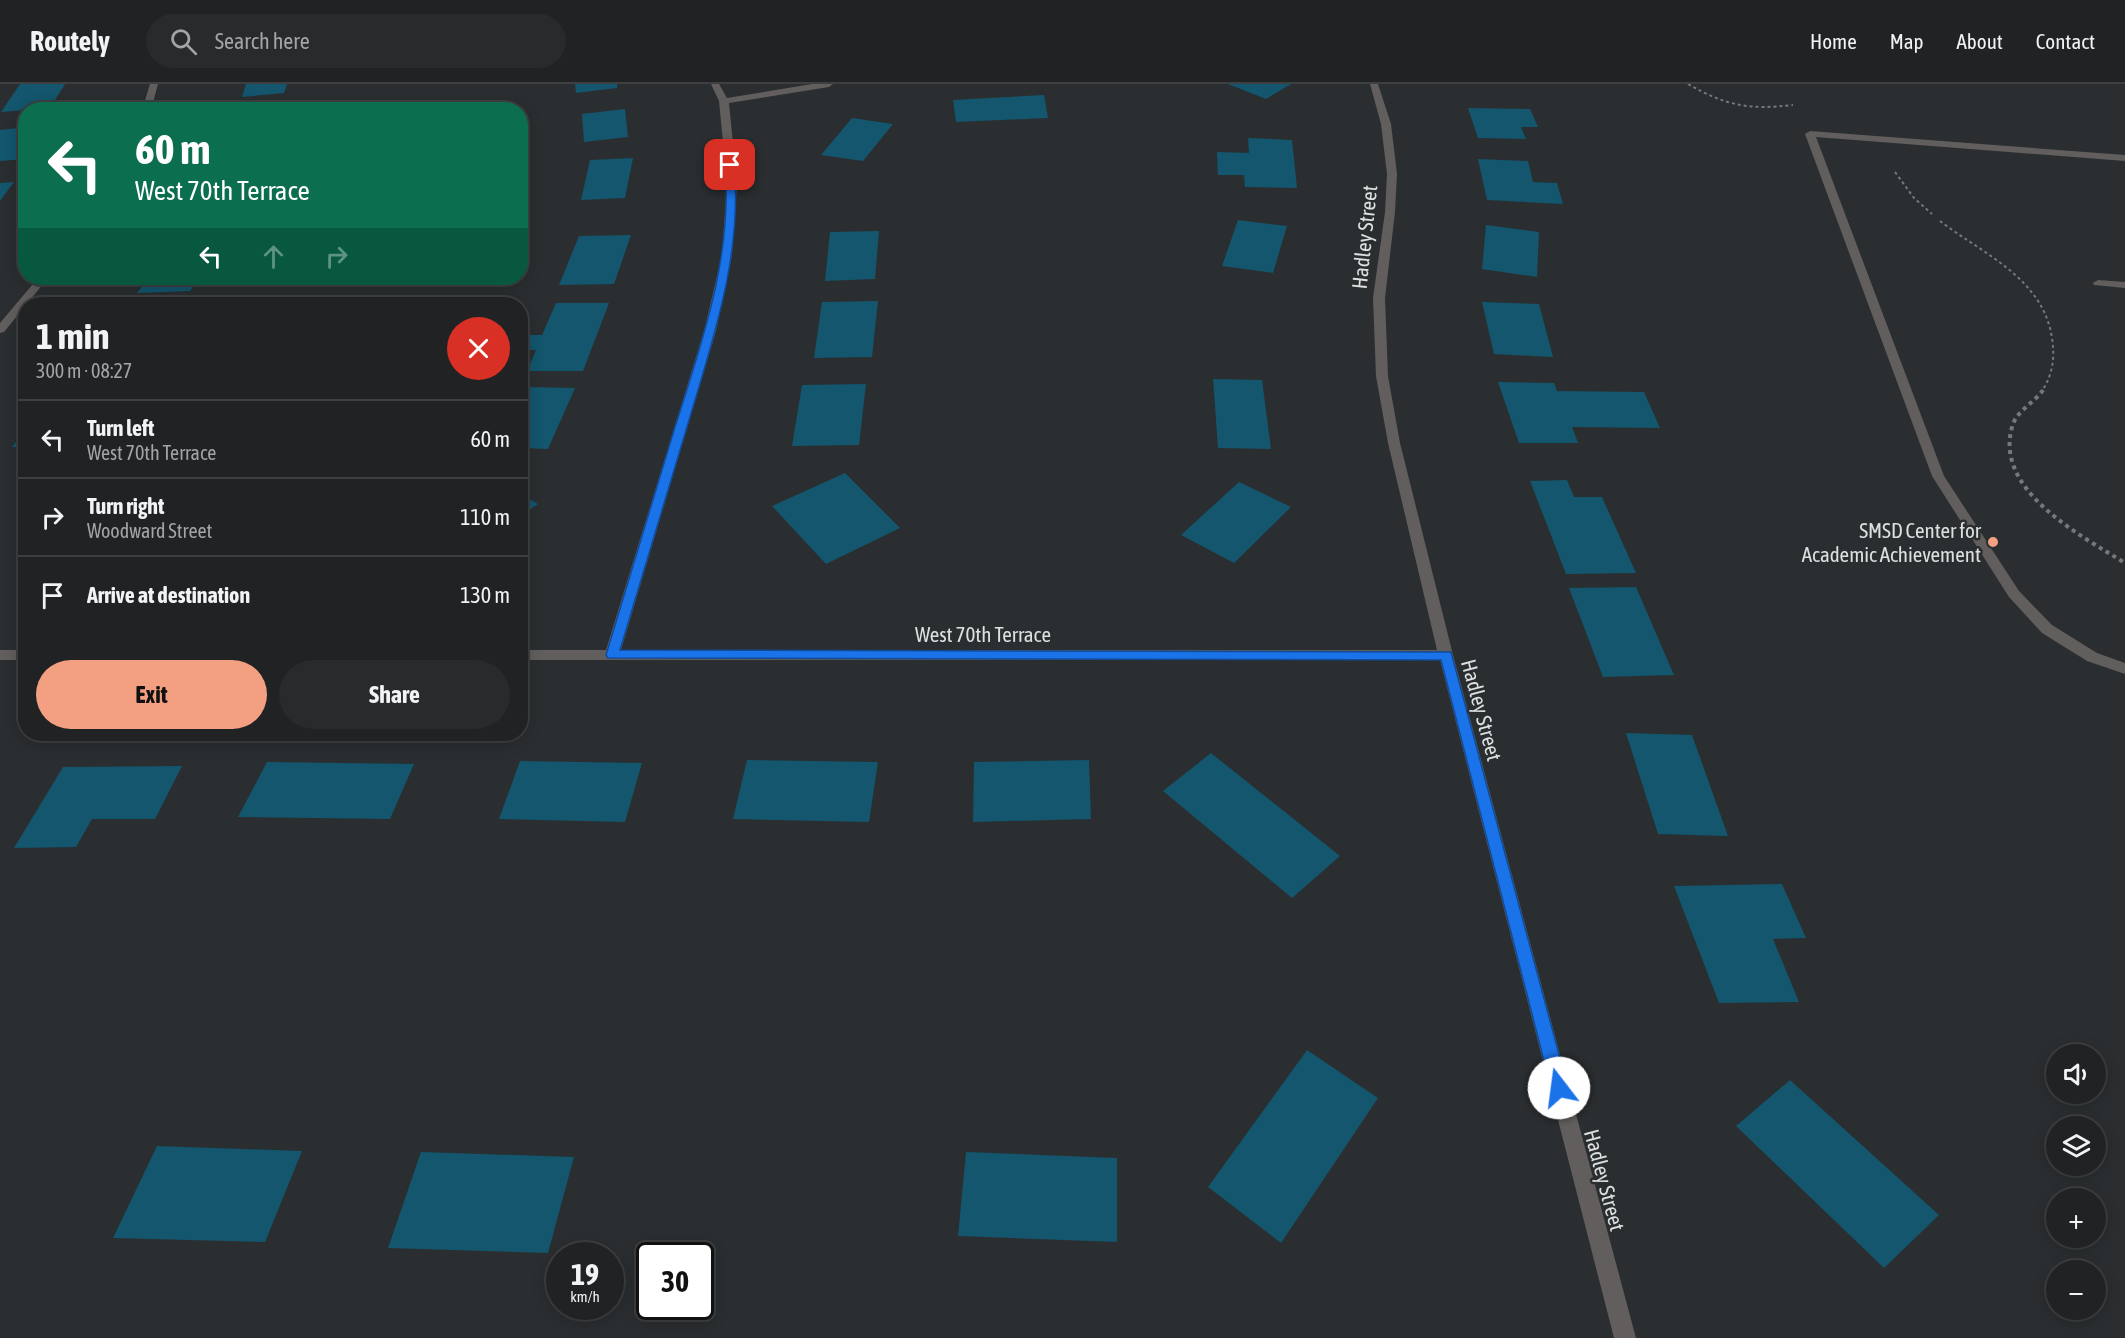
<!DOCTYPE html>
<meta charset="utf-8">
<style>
:root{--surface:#202224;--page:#282a2c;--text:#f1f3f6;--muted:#a2a4a6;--line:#3d3f41;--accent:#f39f82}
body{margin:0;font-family:"Asap Condensed",sans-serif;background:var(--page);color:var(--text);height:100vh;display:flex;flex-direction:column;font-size:22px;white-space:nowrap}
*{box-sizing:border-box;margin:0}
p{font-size:20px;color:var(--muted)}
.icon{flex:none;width:33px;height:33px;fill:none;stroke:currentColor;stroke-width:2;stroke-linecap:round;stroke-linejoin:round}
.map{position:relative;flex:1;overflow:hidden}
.side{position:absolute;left:18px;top:213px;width:510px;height:444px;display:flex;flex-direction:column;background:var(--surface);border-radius:24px;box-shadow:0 3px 15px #0003,0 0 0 2px var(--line)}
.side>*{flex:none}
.banner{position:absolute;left:18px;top:18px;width:510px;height:183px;border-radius:24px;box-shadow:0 3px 15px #0003,0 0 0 2px var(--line);background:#0b6e4f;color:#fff;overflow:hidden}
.controls{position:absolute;left:2046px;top:960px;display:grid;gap:12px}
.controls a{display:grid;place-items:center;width:60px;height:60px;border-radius:50%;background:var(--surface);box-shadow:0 3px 15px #0003,0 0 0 2px var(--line);font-size:30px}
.speed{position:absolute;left:546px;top:1158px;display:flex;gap:12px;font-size:30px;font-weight:700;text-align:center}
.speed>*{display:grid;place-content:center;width:78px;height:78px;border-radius:50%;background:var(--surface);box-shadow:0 3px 15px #0003,0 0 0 2px var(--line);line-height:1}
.speed small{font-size:15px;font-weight:400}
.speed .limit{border:3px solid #111;border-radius:9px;background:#fff;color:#111}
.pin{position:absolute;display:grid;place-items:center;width:51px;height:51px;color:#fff;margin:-26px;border-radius:12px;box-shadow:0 3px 9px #0006}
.me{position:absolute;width:66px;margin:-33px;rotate:345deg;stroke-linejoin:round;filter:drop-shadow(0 0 4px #0008)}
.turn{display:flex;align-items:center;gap:21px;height:126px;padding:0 18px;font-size:27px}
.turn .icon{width:78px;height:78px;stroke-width:2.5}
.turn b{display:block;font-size:42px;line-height:51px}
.lanes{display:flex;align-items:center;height:57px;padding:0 18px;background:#0003;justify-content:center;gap:30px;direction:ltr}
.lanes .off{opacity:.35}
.round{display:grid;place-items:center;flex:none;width:63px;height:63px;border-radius:32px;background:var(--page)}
.overview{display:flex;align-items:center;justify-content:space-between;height:102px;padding:0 18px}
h1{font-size:36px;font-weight:700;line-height:45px}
.cta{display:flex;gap:12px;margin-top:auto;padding:12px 18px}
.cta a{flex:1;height:69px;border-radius:36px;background:var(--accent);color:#111;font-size:24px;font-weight:700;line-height:69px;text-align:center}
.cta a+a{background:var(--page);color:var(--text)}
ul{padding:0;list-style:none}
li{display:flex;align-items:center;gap:18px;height:78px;padding:0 18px;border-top:2px solid var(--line)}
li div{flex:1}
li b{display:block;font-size:22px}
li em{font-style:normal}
header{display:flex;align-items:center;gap:36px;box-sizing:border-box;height:84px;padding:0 30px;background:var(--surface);border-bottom:2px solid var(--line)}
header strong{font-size:28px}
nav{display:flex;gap:33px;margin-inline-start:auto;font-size:21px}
.search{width:420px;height:54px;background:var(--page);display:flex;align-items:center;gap:15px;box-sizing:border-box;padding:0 21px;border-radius:33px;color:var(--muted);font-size:22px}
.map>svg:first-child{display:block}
.building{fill:#13566d}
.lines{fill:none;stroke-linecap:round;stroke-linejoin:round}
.path-far1{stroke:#76797b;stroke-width:2;stroke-dasharray:3 3;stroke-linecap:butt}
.path{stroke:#76797b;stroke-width:4;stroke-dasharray:4 4;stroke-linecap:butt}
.service{fill:#615e5d;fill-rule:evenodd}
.minor{fill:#615e5d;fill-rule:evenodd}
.route{fill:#1a73e8;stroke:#114b97;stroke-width:1.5}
.poi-dot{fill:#f39f82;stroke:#2a2e30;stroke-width:2}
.labels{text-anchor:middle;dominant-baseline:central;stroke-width:5;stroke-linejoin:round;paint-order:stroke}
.street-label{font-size:21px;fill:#dde0e1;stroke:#2a2e30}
.poi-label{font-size:21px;fill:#dde0e1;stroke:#2a2e30;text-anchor:end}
</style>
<header>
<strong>Routely</strong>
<div class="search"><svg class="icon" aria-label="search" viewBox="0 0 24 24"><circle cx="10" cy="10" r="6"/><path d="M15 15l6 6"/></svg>Search here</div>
<nav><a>Home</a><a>Map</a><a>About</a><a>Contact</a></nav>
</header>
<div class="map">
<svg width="2125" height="1254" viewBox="0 0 2125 1254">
<rect width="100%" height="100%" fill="#2a2e30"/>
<path class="building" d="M20,0h45l-15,24 -49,4z
M246,0h41l-3,9 -42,4z
M575,0h42v4l-41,5z
M1228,0h63l-25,15z
M1044,11l4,23 -92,4 -3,-22z
M1468,24l62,1 8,18h-17l5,12 -48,-1z
M625,25l3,28 -44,5 -2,-28z
M852,34l41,6 -30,37 -42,-6z
M23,36h3v39l-26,2v-31l19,-2z
M1248,54l44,2 5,48 -52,-1 -1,-12h-26l-1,-23 32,1z
M633,74l-8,40 -44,2 9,-40z
M1478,75l50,2 5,21 24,1 6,21 -76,-4z
M14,98l-14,19v-18z
M1238,136l49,6 -14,47 -51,-7z
M1486,141l53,7 -2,45 -55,-8z
M879,147l-4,48 -50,2 5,-49z
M631,151l-17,49 -55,1 20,-49z
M148,194h52l-10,13 -53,2z
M878,217l-6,56 -58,1 8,-56z
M1482,218l57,2 14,53 -59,-3z
M556,219h53l-26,68h-56l9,-21h-16v-8l3,-7h19z
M1213,295l49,1 9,69 -53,-1z
M1498,298l56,1 3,8 87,1 16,36 -88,-1 6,16h-59z
M866,300l-7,61 -67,1 10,-61z
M524,303l51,1 -27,61 -28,-1v-54z
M26,345v18h-14z
M845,389l55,55 -74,36 -54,-58z
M1567,396l7,17h28l34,76 -70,1 -36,-93z
M1239,398l52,25 -57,56 -53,-28z
M520,410l18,10 -18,12z
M1636,503l38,88 -71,2 -34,-89z
M1626,649l66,2 36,101 -70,-2z
M1211,669l129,103 -48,42 -129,-107z
M747,676l131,2 -9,60 -136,-3z
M1089,676l2,59 -118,3 1,-60z
M520,677l122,2 -17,59 -126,-3z
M267,678l147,2 -24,55 -152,-2z
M182,682l-27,53h-63l-16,28 -62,1 49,-81z
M1782,800l24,54 -33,1 26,63 -80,1 -45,-117z
M1307,966l71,48 -97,145 -73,-56z
M1790,996l149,135 -55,53 -148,-142z
M157,1062l145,5 -37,91 -152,-4z
M421,1068l153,5 -26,96 -160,-5z
M966,1068l151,6v84l-159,-6z"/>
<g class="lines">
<path class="path-far1" d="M1688,0c38,22 62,26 105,21
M1895,88l19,26 18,16
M1940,137c43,33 103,57 112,117 3,19 1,36 -10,53"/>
<path class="path" d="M2043,306c-8,12 -25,20 -30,34 -22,65 67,111 112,139"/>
<path class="service" d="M1810,47l315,24v6l-309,-24 128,339 75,115 33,34 45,28 28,10v11l-38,-13 -45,-28 -33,-36 -77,-121 -127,-342z
M2098,196l27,2v6l-31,-3 -1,-2z"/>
<path class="minor" d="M150,0h8l-7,26h-9z
M711,0h8l8,14 85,-14h21l-4,3 -100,16 8,81 -5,71 -16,76 -95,319h816l-49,-207 -12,-67 -3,-78 12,-86 2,-38 -6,-50 -11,-40h8l13,40 6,50 -2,38 -10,86 3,78 12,67 53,212 183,683h-22l-174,-678h-920v-10h86l98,-319 18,-76 5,-71 -8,-83z
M38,194h10l-44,54 -4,1v-10z
M0,566h26v10h-26z"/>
</g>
<path class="route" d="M730,78l4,3c9,90 -22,177 -47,262 -22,74 -45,149 -67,223l831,2 117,436 -3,5 -6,3 -6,-3 -2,-5 -110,-428 -833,-2 -2,-3c23,-76 46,-152 69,-228 27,-85 58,-172 50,-262z"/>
<circle class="poi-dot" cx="1993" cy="458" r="6"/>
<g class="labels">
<g class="street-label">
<text transform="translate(1364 153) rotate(-84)">Hadley Street</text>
<text x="983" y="550">West 70th Terrace</text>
<text transform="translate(1482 626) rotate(75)">Hadley Street</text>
<text transform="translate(1605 1096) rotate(75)">Hadley Street</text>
</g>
<g class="poi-label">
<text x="1981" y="446">SMSD Center for<tspan x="1981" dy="24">Academic Achievement</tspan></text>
</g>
</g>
</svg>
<div class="controls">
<a><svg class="icon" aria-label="sound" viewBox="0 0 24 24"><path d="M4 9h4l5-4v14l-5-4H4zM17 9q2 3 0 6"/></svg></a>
<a><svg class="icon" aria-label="layers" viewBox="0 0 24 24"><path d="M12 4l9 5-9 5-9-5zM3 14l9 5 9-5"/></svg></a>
<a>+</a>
<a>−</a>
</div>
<div class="speed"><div>19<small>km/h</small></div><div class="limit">30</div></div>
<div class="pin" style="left:730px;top:81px;background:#d93025"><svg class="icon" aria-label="arrive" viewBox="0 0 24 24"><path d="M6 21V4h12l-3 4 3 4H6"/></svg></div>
<svg class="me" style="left:1559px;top:1004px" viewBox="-20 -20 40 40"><circle r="19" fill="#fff"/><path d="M0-13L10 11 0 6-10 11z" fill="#1a73e8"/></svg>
<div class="banner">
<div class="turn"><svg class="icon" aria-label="left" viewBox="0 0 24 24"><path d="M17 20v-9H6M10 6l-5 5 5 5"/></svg><div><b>60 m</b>West 70th Terrace</div></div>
<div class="lanes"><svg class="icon" aria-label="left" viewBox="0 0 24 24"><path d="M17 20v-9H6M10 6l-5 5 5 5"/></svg><svg class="icon off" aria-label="ahead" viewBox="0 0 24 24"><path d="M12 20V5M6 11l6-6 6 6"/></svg><svg class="icon off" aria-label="right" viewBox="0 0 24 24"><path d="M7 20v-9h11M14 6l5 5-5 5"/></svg></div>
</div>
<section class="side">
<div class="overview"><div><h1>1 min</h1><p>300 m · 08:27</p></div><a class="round" style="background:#d93025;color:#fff"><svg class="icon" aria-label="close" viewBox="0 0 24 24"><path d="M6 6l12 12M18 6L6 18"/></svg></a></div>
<ul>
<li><svg class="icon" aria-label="left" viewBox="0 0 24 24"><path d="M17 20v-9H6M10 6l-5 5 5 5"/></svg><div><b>Turn left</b><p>West 70th Terrace</p></div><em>60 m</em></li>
<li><svg class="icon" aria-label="right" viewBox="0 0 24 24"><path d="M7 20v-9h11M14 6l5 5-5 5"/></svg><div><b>Turn right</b><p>Woodward Street</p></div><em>110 m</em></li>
<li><svg class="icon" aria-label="arrive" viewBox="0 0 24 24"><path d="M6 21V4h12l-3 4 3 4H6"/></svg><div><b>Arrive at destination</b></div><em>130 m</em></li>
</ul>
<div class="cta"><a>Exit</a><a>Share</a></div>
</section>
</div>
